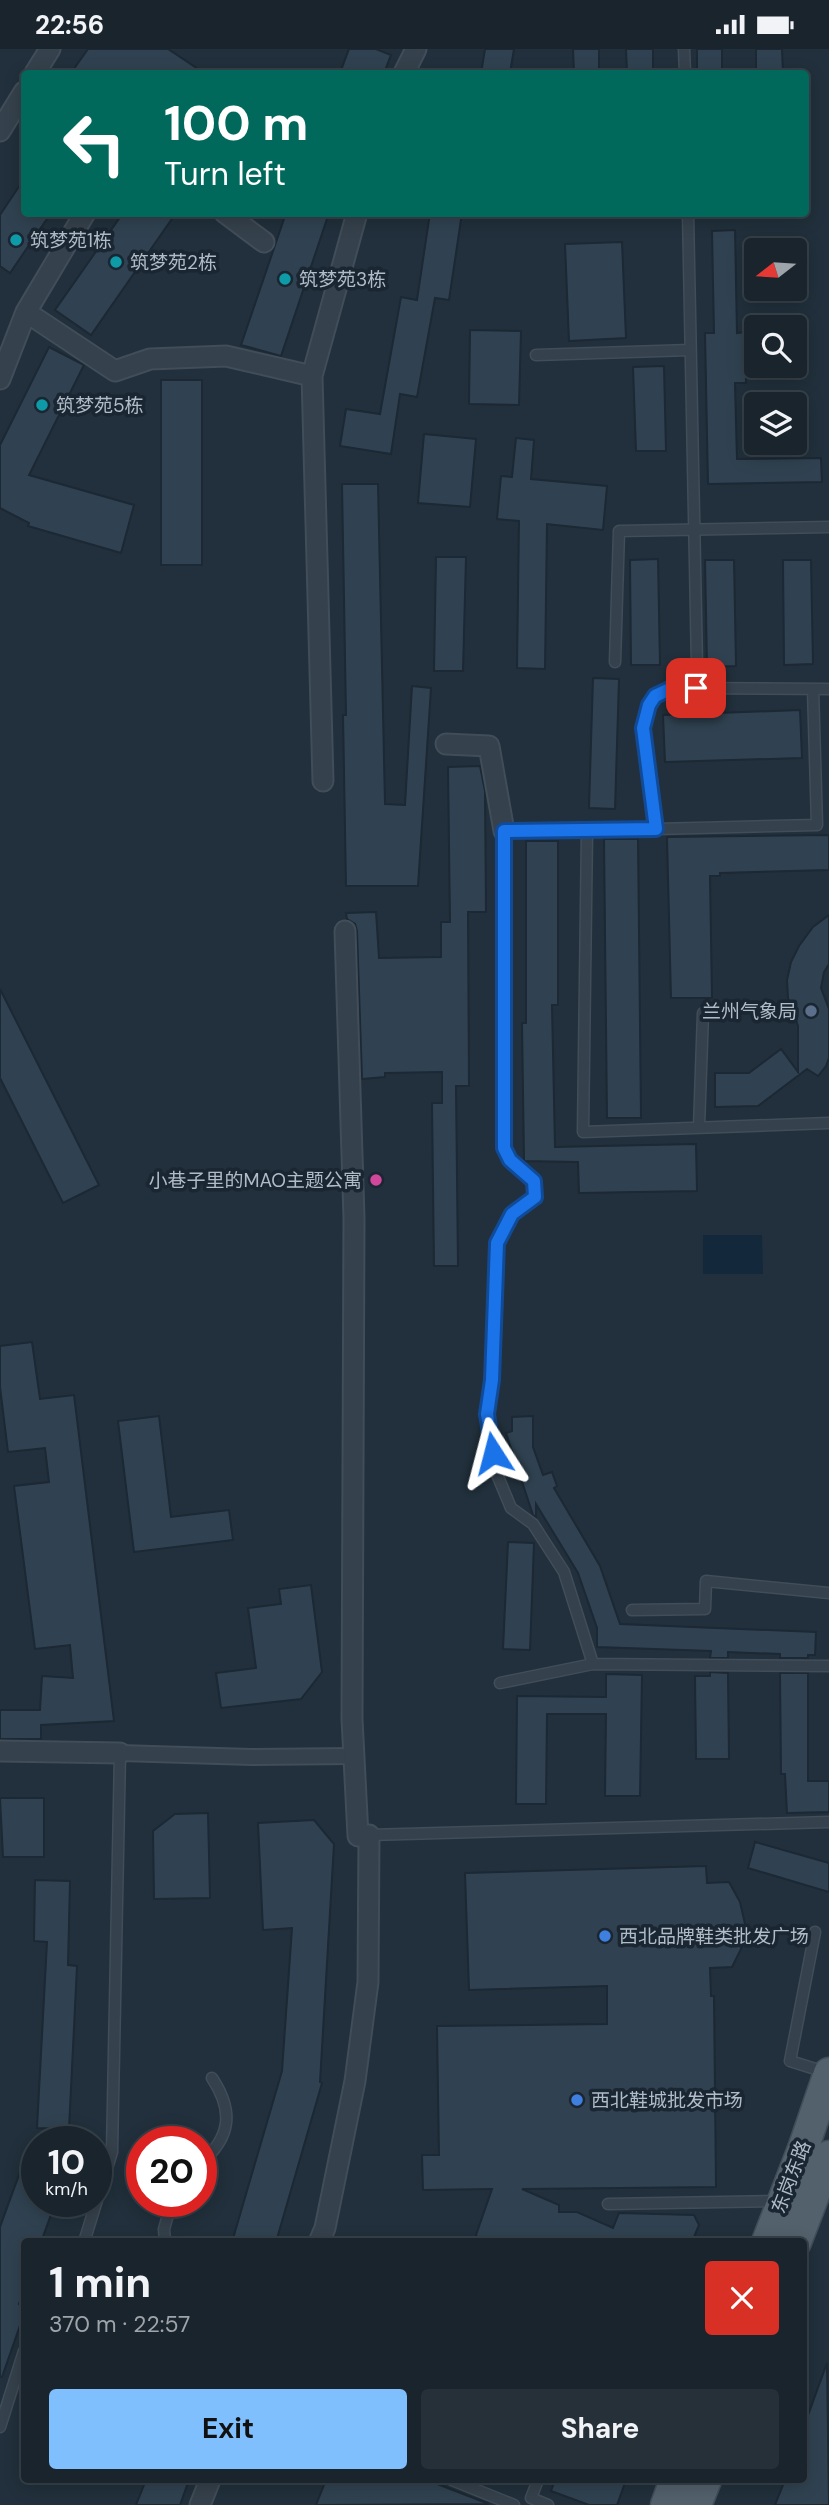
<!DOCTYPE html>
<meta charset="utf-8">
<style>
:root{--surface:#19242d;--page:#263039;--text:#f1f3f6;--muted:#9fa4aa;--line:#374149;--accent:#80bffe}
body{margin:0;font-family:"DM Sans","Noto Sans SC",sans-serif;background:var(--page);color:var(--text);height:100vh;display:flex;flex-direction:column;font-size:26px;white-space:nowrap}
*{box-sizing:border-box;margin:0}
p{font-size:23px;color:var(--muted)}
.icon{flex:none;width:38px;height:38px;fill:none;stroke:currentColor;stroke-width:2;stroke-linecap:round;stroke-linejoin:round}
.map{position:relative;flex:1;overflow:hidden}
.drawer{position:absolute;left:21px;top:2189px;width:786px;height:245px;display:flex;flex-direction:column;background:var(--surface);border-radius:7px;box-shadow:0 4px 18px #0003,0 0 0 2px var(--line)}
.drawer>*{flex:none}
.banner{position:absolute;left:21px;top:21px;width:788px;height:147px;border-radius:7px;box-shadow:0 4px 18px #0003,0 0 0 2px var(--line);background:#00695c;color:#fff;overflow:hidden}
.needle{width:46px;rotate:253deg}
.fabs{position:absolute;left:744px;top:189px;display:grid;gap:14px}
.fabs a{display:grid;place-items:center;width:63px;height:63px;border-radius:7px;background:var(--surface);box-shadow:0 4px 18px #0003,0 0 0 2px var(--line);font-size:35px}
.speed{position:absolute;left:21px;top:2077px;display:flex;gap:14px;font-size:35px;font-weight:700;text-align:center}
.speed>*{display:grid;place-content:center;width:91px;height:91px;border-radius:50%;background:var(--surface);box-shadow:0 4px 18px #0003,0 0 0 2px var(--line);line-height:1}
.speed small{font-size:18px;font-weight:400}
.speed .limit{border:10px solid #d22;background:#fff;color:#111}
.pin{position:absolute;display:grid;place-items:center;width:60px;height:60px;color:#fff;margin:-30px;border-radius:14px;box-shadow:0 4px 10px #0006}
.me{position:absolute;width:77px;margin:-38px;rotate:351deg;stroke-linejoin:round;filter:drop-shadow(0 0 5px #0008)}
.turn{display:flex;align-items:center;gap:24px;height:147px;padding:0 28px;font-size:32px}
.turn .icon{width:91px;height:91px;stroke-width:2.5}
.turn b{display:block;font-size:49px;line-height:60px}
.round{display:grid;place-items:center;flex:none;width:74px;height:74px;border-radius:7px;background:var(--page)}
.overview{display:flex;align-items:center;justify-content:space-between;height:119px;padding:0 28px}
h1{font-size:42px;font-weight:700;line-height:52px}
.cta{display:flex;gap:14px;margin-top:auto;padding:14px 28px}
.cta a{flex:1;height:80px;border-radius:7px;background:var(--accent);color:#111;font-size:28px;font-weight:700;line-height:80px;text-align:center}
.cta a+a{background:var(--page);color:var(--text)}
.status{display:flex;justify-content:space-between;align-items:center;height:49px;padding:0 35px;background:var(--surface);direction:ltr}
.status svg{height:19px;fill:currentColor}
.map>svg:first-child{display:block}
.water{fill:#14283b}
.building{fill:#304251;stroke:#1c2833;stroke-width:2}
.lines{fill:none;stroke-linecap:round;stroke-linejoin:round}
.service-casing{stroke:#414d58;stroke-width:13}
.pedestrian-casing{stroke:#414d58;stroke-width:18}
.minor-casing{stroke:#414d58;stroke-width:23}
.primary-casing{stroke:#414d58;stroke-width:33}
.service{stroke:#35414c;stroke-width:10}
.pedestrian{stroke:#35414c;stroke-width:14}
.minor{stroke:#35414c;stroke-width:19}
.primary{stroke:#53616d;stroke-width:30}
.route-casing{stroke:#114b97;stroke-width:18}
.route{stroke:#1a73e8;stroke-width:12}
.culture-dot{fill:#0f9aa8;stroke:#1a2631;stroke-width:2.5}
.service-dot{fill:#5c6f8a;stroke:#1a2631;stroke-width:2.5}
.hotel-dot{fill:#d1479c;stroke:#1a2631;stroke-width:2.5}
.shop-dot{fill:#3f7fe0;stroke:#1a2631;stroke-width:2.5}
.labels{text-anchor:middle;dominant-baseline:central;stroke-width:7;stroke-linejoin:round;paint-order:stroke}
.poi-label{font-size:19px;fill:#b0bcc8;stroke:#1a2631;text-anchor:start}
.street-label{font-size:19px;fill:#b0bcc8;stroke:#1a2631}
</style>
<div class="status"><b>22:56</b><svg viewBox="0 0 49 12"><path d="M0 12V9h3v3zM5 12V6h3v6zM10 12V3h3v9zM15 12V0h3v12zM26 1h20v11H26zM47 4h2v5h-2z"/></svg></div>
<div class="map">
<svg width="829" height="2456" viewBox="0 0 829 2456">
<rect width="100%" height="100%" fill="#21303c"/>
<path class="water" d="M703,1186h59l1,39h-60z"/>
<path class="building" d="M88,0h80l36,24h-133z
M349,0h27l15,6 -7,18h-44z
M485,0h29l-4,24h-29z
M573,0h26v24h-25z
M626,0h27v24h-26z
M697,0h25v24h-25z
M756,0h26l1,24h-27z
M24,130v34h27l-41,60 -10,-7v-51z
M123,164h53l-85,122 -36,-25z
M286,164h43l-48,143 -40,-11z
M430,164h32l-13,87 -14,-2 -18,99 -17,-3 -9,60 -51,-8 6,-37 34,5 21,-117 16,3z
M735,181l2,103 8,-1 1,51h-11l2,76 84,-1 1,24 -114,2 -3,-151h9l-2,-102z
M622,193l4,96 -57,3 -4,-97z
M470,281l51,1 -2,74 -50,-1z
M49,298l35,18 -55,110 105,30 -13,48 -93,-27 1,-3 -29,-15v-63z
M664,317l2,85h-30l-3,-84z
M161,331h41v185h-41z
M424,385l52,5 -6,68 -52,-4z
M516,389l18,2 -3,39 76,7 -4,44 -56,-6 -2,145 -28,-1 2,-147 -22,-2 4,-43 11,1z
M342,435h36l7,320 20,1 7,-119 19,2 -13,198h-72l-3,-171h3z
M436,508h30l-3,114h-29z
M658,510l2,106h-29l-1,-105z
M705,511h29l2,106 -29,1z
M783,511h28l2,104 -29,1z
M593,629l26,1 -4,130 -26,-1z
M800,661l2,48 -137,4 -2,-47z
M480,717l5,25 1,121h-18l1,174h-13l2,180h-24l-2,-163h10v-31l-57,1v4l-23,2 -5,-148 -2,-7 -8,-5 -1,-6 30,-1 3,46 62,-1v-35h9l-2,-155z
M829,786v35l-109,3v3h-10l2,122h-41l-4,-161z
M604,790h34l3,279h-34z
M526,792h32v164h-6l3,142 141,-3 1,47 -118,2 -1,-31 -54,-1 -2,-138h4z
M829,866v49l-5,8 -3,16 8,21v49l-3,8 -8,10 -11,-7 -49,37 -43,1v-34h34l32,-24 17,23v-46l-10,-28 -1,-18 4,-18 8,-16 14,-19z
M0,940l99,196 -36,18 -63,-125z
M32,1293l8,57 34,-4 40,326 -73,4v14h-41v-29h40l2,-34 31,2 -3,-33 -35,4 -21,-163 35,-4 -4,-34 -37,4 -8,-65v-41z
M159,1367l12,101 58,-7 4,30 -99,12 -16,-131z
M533,1367v31l10,28 9,-3 5,14 -3,2 46,78 20,58 196,8 -1,23h-7v3h-28v-4l-52,-2v6h-18l1,-7 -114,-4v-19l-19,-55 -42,-69v13l-3,-2 -27,-82 6,-2v-14z
M508,1493l26,1 -4,107 -27,-1z
M311,1536l11,87 -21,27 -80,9 -5,-35 40,-5 -8,-60 33,-4 -2,-15z
M710,1623l18,1 1,86h-33l-1,-83h15z
M780,1624h28v108h21v31l-42,1 -2,-39h-4z
M606,1625l36,1 -2,121h-35l1,-82h-59l-1,90h-30l1,-108 89,1z
M0,1749h44v59h-41z
M208,1764l2,85 -56,1 -1,-68 22,-17z
M314,1771l20,24 -14,238 2,1 -46,159h-44l50,-171 10,-143 -29,2 -5,-107z
M755,1793l74,21v29l-81,-24z
M706,1817l1,17 22,-1 11,20 5,22 -3,23 -10,20 -22,1 1,28h3l2,191 -194,2 37,16v7h18l36,16 6,-15 75,2 5,10 -7,17h-213l-3,-7 16,-46 -69,1 -1,-35h17l-2,-129 170,-2v-38l-138,4 -4,-117z
M35,1831l35,1 -2,84 9,1 -8,163 -32,-1 10,-186 -13,-1z
M23,2115l14,5v32h19l-15,41h-17v47l-5,15 5,2v8l-22,63h-2v-150z
M827,2314l2,142h-54l10,-25h18v-51z
M146,2431h43l-9,25h-44z
M326,2431h101l62,24 -173,1z
M555,2431h71l-9,25h-28l-38,-14z"/>
<g class="lines">
<defs>
<path id="service" d="M684,0l1,24
M688,164l9,453
M536,306l154,-5
M615,613l4,-131 210,-4
M656,780l161,-4 -4,-136
M587,782l-4,301 246,-9
M699,1078l4,-114
M632,1561l73,-1 1,-28 123,12
M593,1615l-29,-92 -31,-48 -22,-16 -15,-36 -9,-58 6,-34 4,-137 15,-29 23,-17v-16l-25,-22 -6,-11v-317l152,-2c-4,-30 -22,-108 -3,-130 5,-5 13,-8 19,-11l157,1
M500,1634l93,-19 236,2
M369,1786l460,-13
M815,1883l-25,129 35,11
M201,2114c30,-26 33,-52 11,-85
M608,2155l171,-3
M84,2193l28,-90 8,-399
M165,2193l-1,-13 8,-28
M0,2378l24,-76
M452,2431l62,25
M538,2431l-7,18 17,7"/>
<path id="pedestrian" d="M120,1704l131,4 102,-1"/>
<path id="minor" d="M35,24l15,-24
M404,24l12,-24
M0,82l24,-39
M225,164l39,29
M26,263l89,59 35,-12 76,-3 86,20
M0,330l26,-67 59,-99
M446,695l43,2 15,85
M323,732l-11,-405 45,-163
M0,1702l120,2
M319,2193l6,-14 30,-147 13,-99 1,-147 -11,1 -6,-117 2,-501 -9,-287
M200,2456l10,-25"/>
<path id="primary" d="M767,2193l36,-93 26,-76
M796,2193l33,-86
M666,2456l9,-25
M696,2456l10,-25"/>
</defs>
<use href="#service" class="service-casing"/>
<use href="#pedestrian" class="pedestrian-casing"/>
<use href="#minor" class="minor-casing"/>
<use href="#primary" class="primary-casing"/>
<use href="#service" class="service"/>
<use href="#pedestrian" class="pedestrian"/>
<use href="#minor" class="minor"/>
<use href="#primary" class="primary"/>
</g>
<g class="lines">
<defs>
<path id="route" d="M493,1404l-6,-39 5,-34 5,-137 15,-29 23,-17 -1,-16 -24,-21 -6,-12v-317l152,-2 -13,-101 6,-23 6,-9 17,-8h24"/>
</defs>
<use href="#route" class="route-casing"/>
<use href="#route" class="route"/>
</g>
<g class="culture-dot">
<circle cx="16" cy="191" r="7"/>
<circle cx="116" cy="213" r="7"/>
<circle cx="285" cy="230" r="7"/>
<circle cx="42" cy="356" r="7"/>
</g>
<circle class="service-dot" cx="811" cy="962" r="7"/>
<circle class="hotel-dot" cx="376" cy="1131" r="7"/>
<g class="shop-dot">
<circle cx="605" cy="1887" r="7"/>
<circle cx="577" cy="2051" r="7"/>
</g>
<g class="labels">
<g class="poi-label">
<text x="30" y="191">筑梦苑1栋</text>
<text x="130" y="213">筑梦苑2栋</text>
<text x="299" y="230">筑梦苑3栋</text>
<text x="56" y="356">筑梦苑5栋</text>
<text x="797" y="962" text-anchor="end">兰州气象局</text>
<text x="362" y="1131" text-anchor="end">小巷子里的MAO主题公寓</text>
<text x="619" y="1887">西北品牌鞋类批发广场</text>
<text x="591" y="2051">西北鞋城批发市场</text>
</g>
<g class="street-label">
<text transform="translate(791 2128) rotate(-69)">东岗东路</text>
</g>
</g>
</svg>
<div class="fabs">
<a><svg class="needle" viewBox="-14 -14 28 28"><path d="M0-13l5 13h-10z" fill="#e53935"/><path d="M0 13l5-13h-10z" fill="#9fa4aa"/></svg></a>
<a><svg class="icon" aria-label="search" viewBox="0 0 24 24"><circle cx="10" cy="10" r="6"/><path d="M15 15l6 6"/></svg></a>
<a><svg class="icon" aria-label="layers" viewBox="0 0 24 24"><path d="M12 4l9 5-9 5-9-5zM3 14l9 5 9-5"/></svg></a>
</div>
<div class="speed"><div>10<small>km/h</small></div><div class="limit">20</div></div>
<div class="pin" style="left:696px;top:639px;background:#d93025"><svg class="icon" aria-label="arrive" viewBox="0 0 24 24"><path d="M6 21V4h12l-3 4 3 4H6"/></svg></div>
<svg class="me" style="left:493px;top:1404px" viewBox="-20 -20 40 40"><path d="M0-17L14 15 0 8-14 15z" fill="#1a73e8" stroke="#fff" stroke-width="4"/></svg>
<div class="banner">
<div class="turn"><svg class="icon" aria-label="left" viewBox="0 0 24 24"><path d="M17 20v-9H6M10 6l-5 5 5 5"/></svg><div><b>100 m</b>Turn left</div></div>
</div>
<section class="drawer">
<div class="overview"><div><h1>1 min</h1><p>370 m · 22:57</p></div><a class="round" style="background:#d93025;color:#fff"><svg class="icon" aria-label="close" viewBox="0 0 24 24"><path d="M6 6l12 12M18 6L6 18"/></svg></a></div>
<div class="cta"><a>Exit</a><a>Share</a></div>
</section>
</div>
